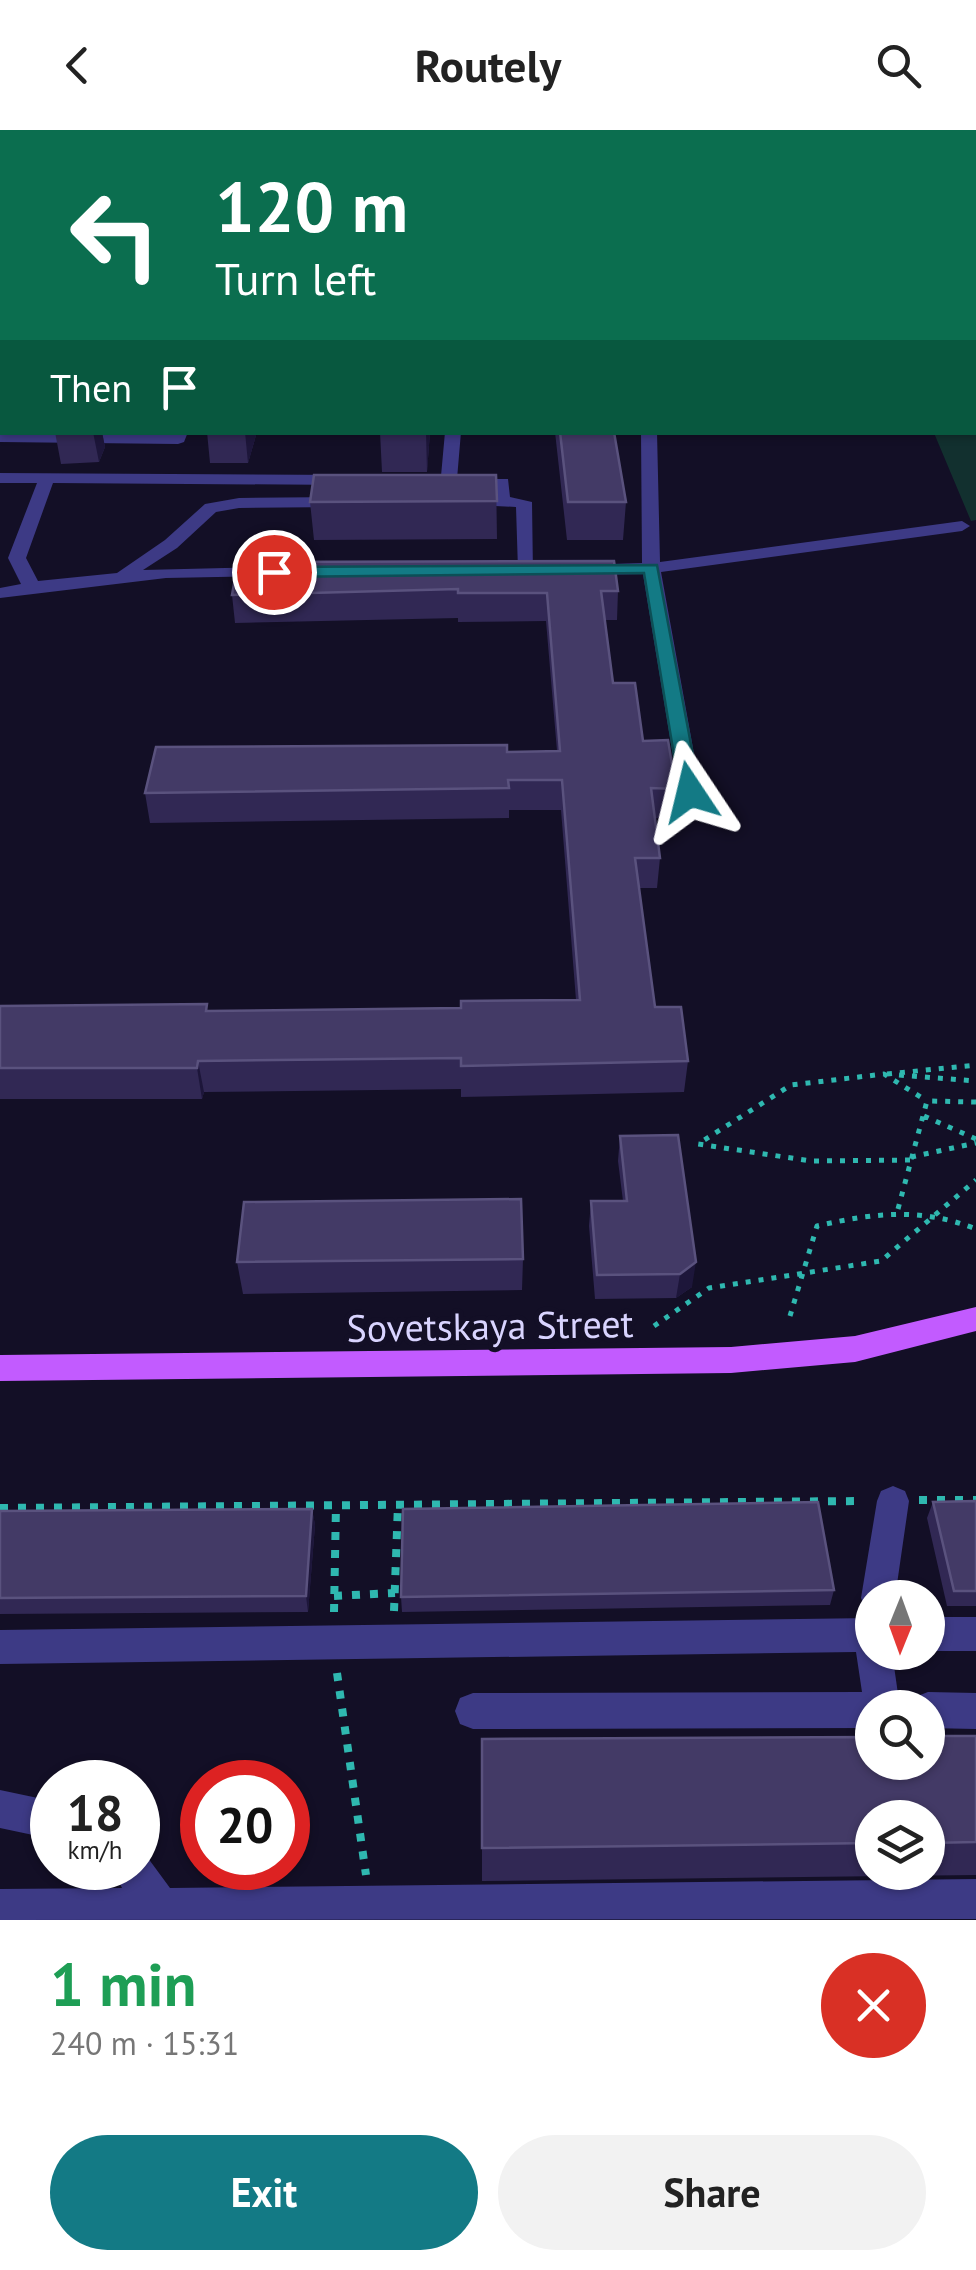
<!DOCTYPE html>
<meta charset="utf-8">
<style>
:root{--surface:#fff;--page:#f2f2f2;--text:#222;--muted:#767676;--accent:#137a85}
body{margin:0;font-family:"PT Sans",sans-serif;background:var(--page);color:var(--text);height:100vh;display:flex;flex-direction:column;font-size:38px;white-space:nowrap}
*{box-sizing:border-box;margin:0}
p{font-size:32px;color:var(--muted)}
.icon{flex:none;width:55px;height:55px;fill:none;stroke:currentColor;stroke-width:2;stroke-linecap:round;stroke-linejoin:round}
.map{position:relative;height:1790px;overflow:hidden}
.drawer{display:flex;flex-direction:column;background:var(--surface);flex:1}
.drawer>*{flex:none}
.banner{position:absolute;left:0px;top:0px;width:978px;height:305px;box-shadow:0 2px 8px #0004;background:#0b6e4f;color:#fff;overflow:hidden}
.needle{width:65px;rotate:181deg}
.fabs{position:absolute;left:855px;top:1450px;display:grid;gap:20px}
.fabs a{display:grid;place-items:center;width:90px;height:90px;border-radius:50%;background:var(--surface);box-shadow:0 2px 8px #0004;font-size:50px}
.speed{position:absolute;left:30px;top:1630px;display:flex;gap:20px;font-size:50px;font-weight:700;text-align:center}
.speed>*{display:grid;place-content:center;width:130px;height:130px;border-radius:50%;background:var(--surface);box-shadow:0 2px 8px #0004;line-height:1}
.speed small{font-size:25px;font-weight:400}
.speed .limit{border:15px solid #d22;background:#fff;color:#111}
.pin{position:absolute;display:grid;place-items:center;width:85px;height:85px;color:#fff;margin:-42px;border:5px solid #fff;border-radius:50%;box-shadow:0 2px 10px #0007}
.me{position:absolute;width:110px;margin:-55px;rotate:350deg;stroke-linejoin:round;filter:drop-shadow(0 0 8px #0008)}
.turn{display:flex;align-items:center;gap:35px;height:210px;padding:0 50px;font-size:45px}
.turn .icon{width:130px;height:130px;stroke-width:2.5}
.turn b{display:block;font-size:70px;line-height:85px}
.then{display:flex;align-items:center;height:95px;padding:0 50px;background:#0003;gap:20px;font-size:38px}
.round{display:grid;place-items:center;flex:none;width:105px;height:105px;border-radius:52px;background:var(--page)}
.head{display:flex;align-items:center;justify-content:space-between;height:170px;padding:0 50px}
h1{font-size:60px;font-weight:600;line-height:75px;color:#1e9e55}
.primary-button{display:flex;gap:20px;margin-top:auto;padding:20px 50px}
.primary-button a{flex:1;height:115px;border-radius:60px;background:var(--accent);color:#fff;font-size:40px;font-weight:600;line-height:115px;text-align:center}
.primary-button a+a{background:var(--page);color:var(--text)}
header{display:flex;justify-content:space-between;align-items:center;height:130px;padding:0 50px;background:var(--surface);font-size:45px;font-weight:600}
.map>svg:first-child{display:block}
.green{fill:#12302f}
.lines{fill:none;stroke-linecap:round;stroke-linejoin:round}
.path-far1{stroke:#2fb8b0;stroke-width:5;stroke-dasharray:5 8;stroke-linecap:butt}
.path{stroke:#2fb8b0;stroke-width:8;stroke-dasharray:8 10;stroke-linecap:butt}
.minor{fill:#3d3a85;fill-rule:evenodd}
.major{fill:#c25bff;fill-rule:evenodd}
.wall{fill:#312854;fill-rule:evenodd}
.shaded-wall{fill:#1d163a}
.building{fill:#433a66;stroke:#5a527e;stroke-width:2.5}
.route{fill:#137a85;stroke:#0c4f56;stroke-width:2.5}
.labels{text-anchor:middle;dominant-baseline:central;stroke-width:10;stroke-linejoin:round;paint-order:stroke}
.near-street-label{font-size:38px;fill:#d9d4ff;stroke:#130f26}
</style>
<header><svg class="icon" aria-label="back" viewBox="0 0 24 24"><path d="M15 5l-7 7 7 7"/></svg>Routely<svg class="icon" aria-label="search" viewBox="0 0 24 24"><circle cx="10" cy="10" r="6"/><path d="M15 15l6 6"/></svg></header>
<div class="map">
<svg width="976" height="1790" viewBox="0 0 976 1790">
<rect width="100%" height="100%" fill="#130f26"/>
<path class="green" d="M976,259v131l-5,1 -37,-88 41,-1z"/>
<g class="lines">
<path class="path-far1" d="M887,944l89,-9
M899,945l77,6
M924,986l52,23
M911,1027l65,-14
M910,1030l-99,1 -113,-17 93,-59 93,-11 43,27
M898,1079l29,-108 49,1
M790,1186l27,-90c57,-13 103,-19 159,3
M654,1196l55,-38 172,-27 95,-81"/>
<path class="path" d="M919,1370h57
M0,1378l863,-7
M334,1466l61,-3
M394,1481l4,-107
M334,1482l2,-107
M337,1543l29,202"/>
<path class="minor" d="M486,0h13l1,2h-12z
M757,0h113l1,2h-115z
M975,5h1v6h-1z
M975,183h1v8h-1z
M0,302l172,2 16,-2 -4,10 -6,2 -178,-2z
M445,302h16l-4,47h51l2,18 22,5 1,72 -15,-4 -2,-63 -21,-1 -1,-19c-20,-1 -65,4 -79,-6l8,-5h18z
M641,302h16l3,130 302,-41 8,5 -8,5 -301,41 40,220 -11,6 -11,-6 -36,-218 -63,1 -9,-5 9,-5 62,-2z
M0,343l348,2 8,5 -8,5 -295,-2 -27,75 12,23 79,-8 48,-33 40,-36 34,-6 102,-1 8,5 -8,5 -102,1 -23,4 -39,36 -34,22 127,-3 9,5 -3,4 -110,2 -166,20v-10l21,-4 -13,-26 29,-75h-37z
M893,1356l12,5 4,10 -14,97h-23v14l-6,-3 -5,-11 16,-97 4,-10z
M928,1487h48v34h-48z
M872,1488v34h20l8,56h-28v20l-399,1 -13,-5 -5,-13 5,-13 13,-5 389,-1 -6,-40 -856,12v-34z
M928,1562l48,1v36l-48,-1v-20h-17l4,-11z
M0,1660l52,11v38l-52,-11z
M138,1721l7,3 25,34 806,-9v40l-976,1v-31l122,-1 -10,-20h26z"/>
<path class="major" d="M976,1177v24l-121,31 -124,11 -731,8v-26l731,-8 124,-11z"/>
</g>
<path class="wall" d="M0,0l2,2v52h-2z
M975,55h1v124h-1z
M55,302h47l3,15 -6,15 -38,2z
M207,302h50l-9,31h-38z
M380,302h50l-3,40h-45z
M555,302h59l12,70 -3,38h-56z
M496,345l1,64 -183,1 -4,-38z
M238,432l380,29 -1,29h-12l8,63 30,58 33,48 -3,30 -18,-1 5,40 -3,30h-18l16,119 33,54 -4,31 -223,5v-8l-257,3 -2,7h-202v-93l208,5 253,-3 115,-8 -15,-190h-52v8l-359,5 -5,-30 362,-41 50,-1 -11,-130 -88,1v-4l-223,5 -3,-28z
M620,1006l72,151 -16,11 -81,1 -6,-73 2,-25h32l-5,-40z
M523,1129l-1,31 -279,4 -6,-32z
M976,1371v105h-29l-20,-88 6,-16z
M312,1379l3,16 -7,87 -308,2v-103z
M834,1460l-4,15 -428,7 -1,-15z
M976,1606v139l-494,6v-142zM872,1688h56v54h-56z"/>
<path class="shaded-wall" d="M2,171v56l-2,5v-57z
M93,302h9l3,15 -6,15z
M245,302h12l-9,31z
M426,302h4l-3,40z
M198,931l6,31 -2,7 -5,-31z
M696,1132l-4,25 -16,11 4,-24z
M312,1379l3,16 -7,87 -2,-16z"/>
<path class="building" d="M0,0h160l-1,2h-157v33h-2z
M784,1h40l1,1h-40z
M975,55h1v88h-1z
M0,124h2v47l-2,4z
M560,302h54l12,70h-58z
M314,345h182l1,26 -187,1z
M614,431l4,30h-17l12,92h22l8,58 25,-1 8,49 -25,-1 9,70h-25l20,149h26l7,54 -227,5v-8l-263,3 -1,7h-197v-62l207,-2 -1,7 255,-3v-7l119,-1 -18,-220h-54l1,8 -364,5 11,-46 351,-2v7l53,-1 -13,-158h-89v-4l-226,6 6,-33z
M678,1005l18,127 -16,12 -83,1 -6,-74h36l-7,-65z
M521,1069l2,60 -286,3 7,-60z
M976,1371v90h-22l-21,-89z
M818,1372l16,88 -433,7 2,-88z
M312,1379l-6,87 -306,2v-87z
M928,1606h48v106l-48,1v-25h-56v25l-390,5v-109l390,-2v25h56z"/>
<path class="route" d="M657,435l43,227 -10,6 -10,-6 -36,-219 -370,4 -8,-5 8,-5z"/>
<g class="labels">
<g class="near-street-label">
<text transform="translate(490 1195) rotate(-1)">Sovetskaya Street</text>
</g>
</g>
</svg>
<div class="fabs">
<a><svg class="needle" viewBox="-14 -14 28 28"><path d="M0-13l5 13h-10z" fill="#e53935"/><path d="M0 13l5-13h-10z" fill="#767676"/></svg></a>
<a><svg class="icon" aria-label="search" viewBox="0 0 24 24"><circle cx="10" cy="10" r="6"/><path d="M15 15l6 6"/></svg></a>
<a><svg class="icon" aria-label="layers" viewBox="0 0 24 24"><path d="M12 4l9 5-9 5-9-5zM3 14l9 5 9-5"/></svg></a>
</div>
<div class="speed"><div>18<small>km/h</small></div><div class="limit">20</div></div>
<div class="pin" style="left:274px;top:442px;background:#d93025"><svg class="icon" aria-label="arrive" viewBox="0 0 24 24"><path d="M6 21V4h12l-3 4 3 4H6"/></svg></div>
<svg class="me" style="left:690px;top:662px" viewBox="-20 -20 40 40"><path d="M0-17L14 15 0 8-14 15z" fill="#137a85" stroke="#fff" stroke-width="4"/></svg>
<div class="banner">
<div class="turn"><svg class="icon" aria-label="left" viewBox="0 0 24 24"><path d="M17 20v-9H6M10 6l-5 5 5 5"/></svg><div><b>120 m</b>Turn left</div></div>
<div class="then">Then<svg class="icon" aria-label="arrive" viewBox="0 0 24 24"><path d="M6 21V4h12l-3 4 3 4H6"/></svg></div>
</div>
</div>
<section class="drawer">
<div class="head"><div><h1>1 min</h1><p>240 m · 15:31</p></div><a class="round" style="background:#d93025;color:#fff"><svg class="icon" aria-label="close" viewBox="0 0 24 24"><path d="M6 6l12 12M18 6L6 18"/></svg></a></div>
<div class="primary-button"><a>Exit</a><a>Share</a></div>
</section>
